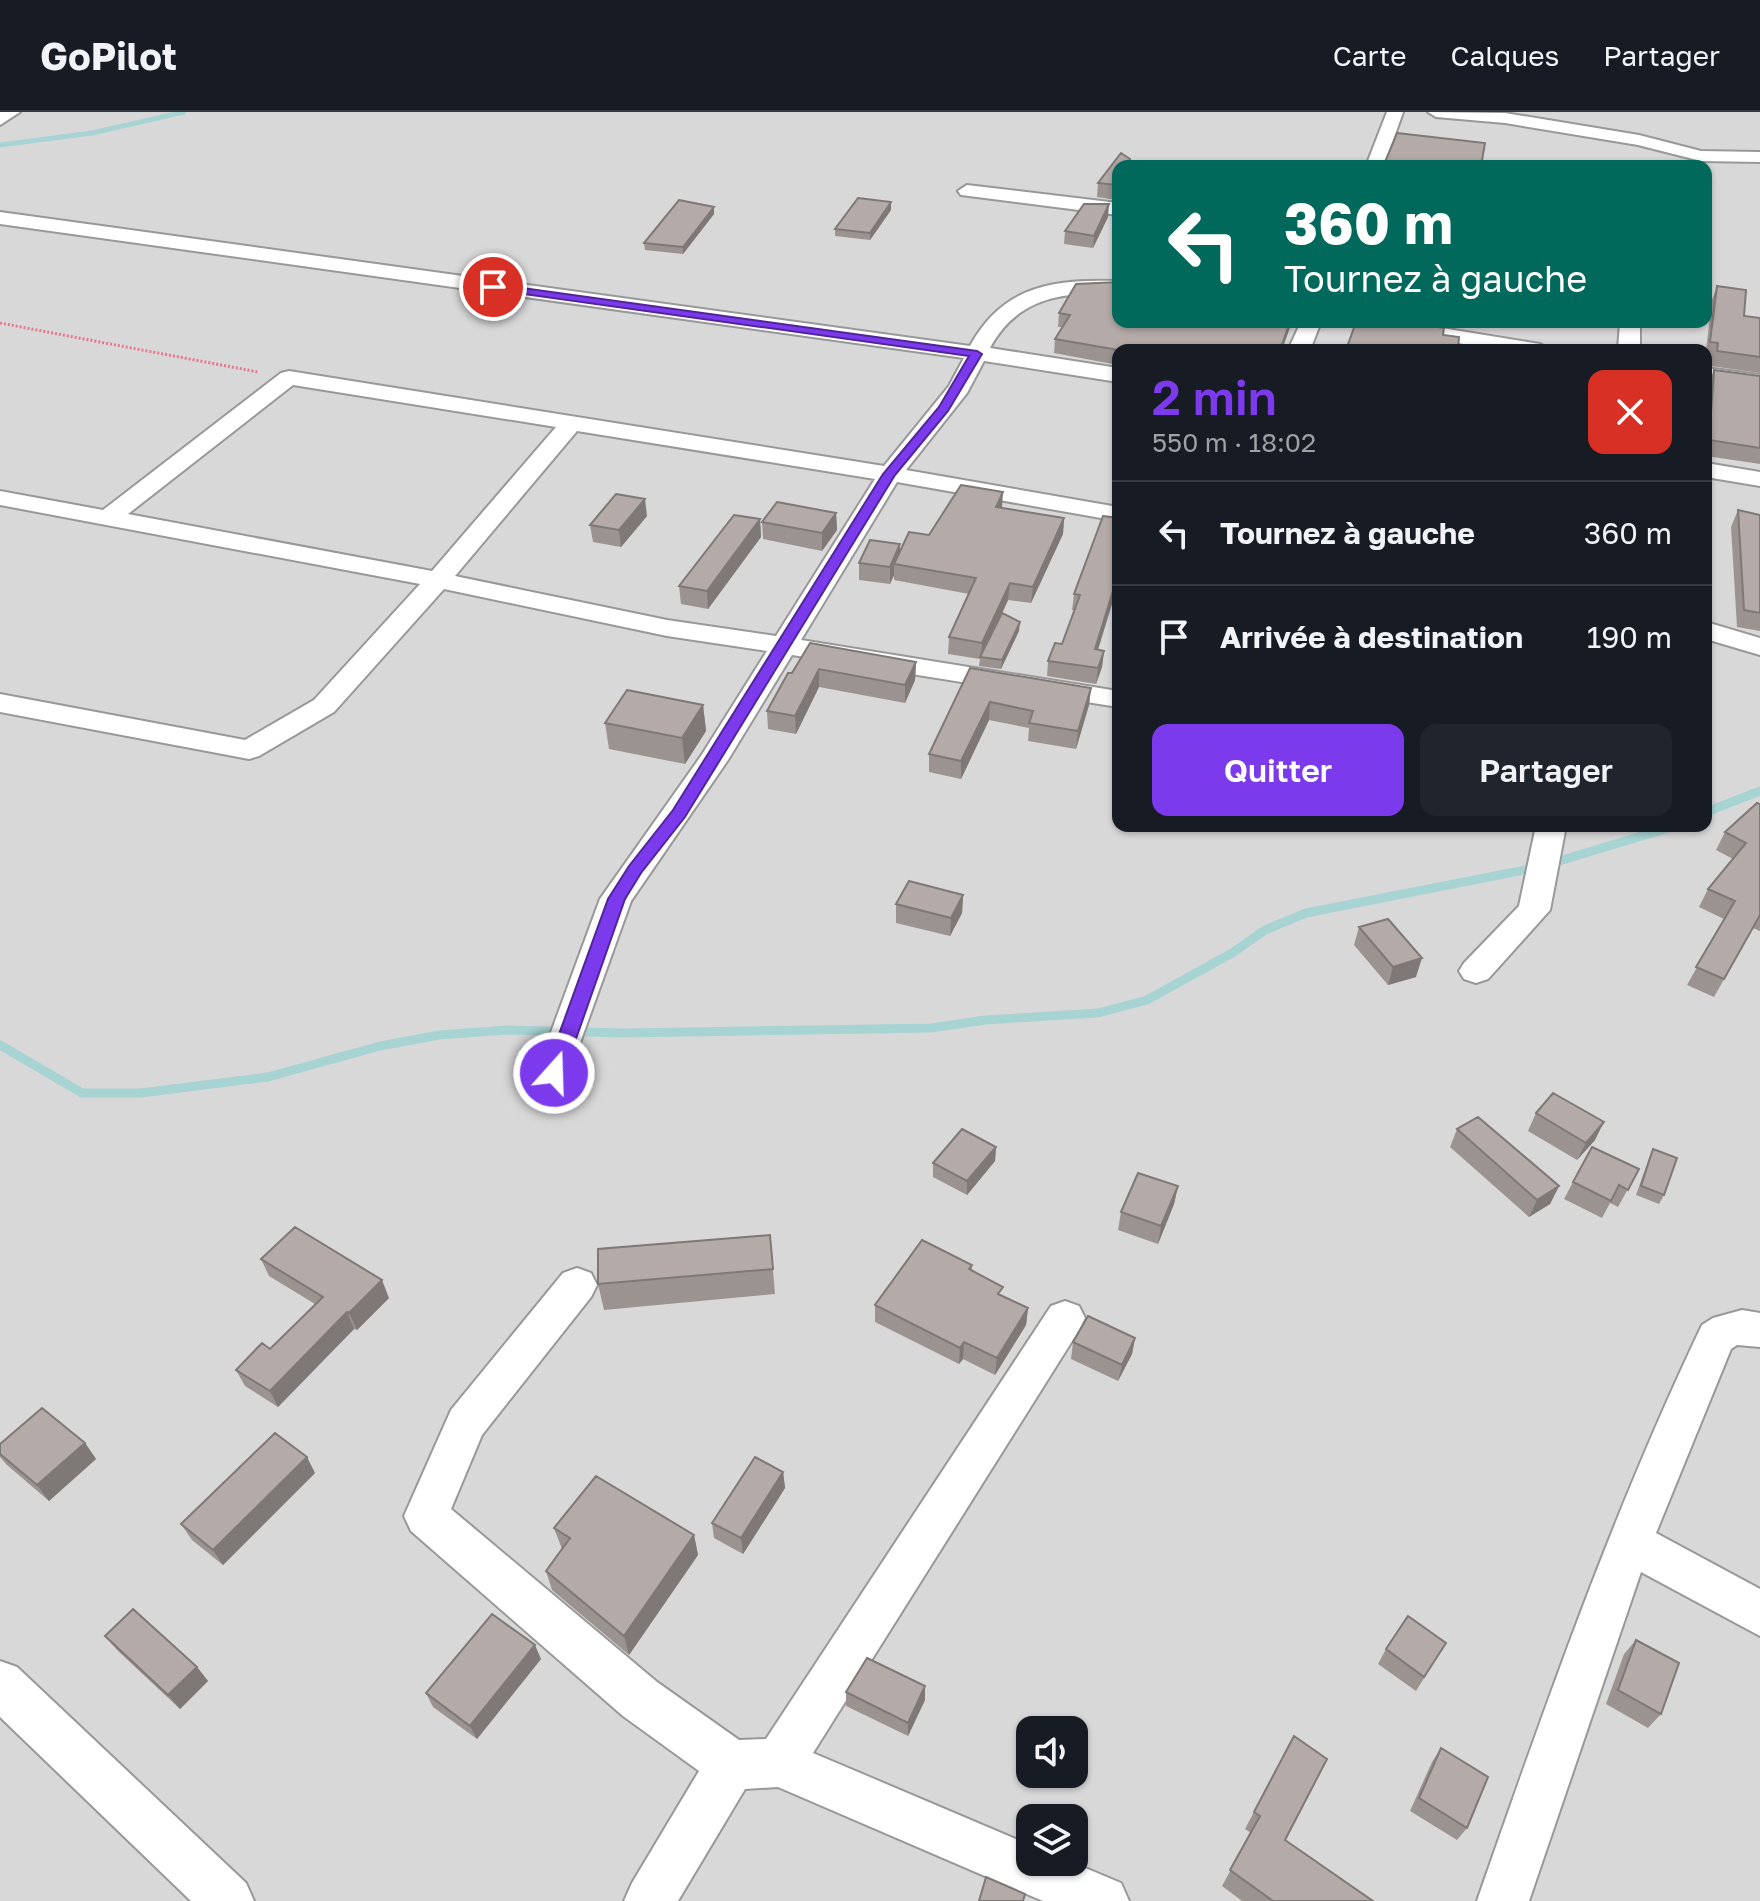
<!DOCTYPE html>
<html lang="fr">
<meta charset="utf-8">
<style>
:root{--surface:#171b24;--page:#20242c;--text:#f1f3f6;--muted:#9ea1a6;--line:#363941;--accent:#7c3aed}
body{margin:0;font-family:"Golos Text",sans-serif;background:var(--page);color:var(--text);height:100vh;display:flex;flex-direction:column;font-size:30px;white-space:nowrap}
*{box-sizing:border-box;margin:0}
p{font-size:26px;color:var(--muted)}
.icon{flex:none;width:44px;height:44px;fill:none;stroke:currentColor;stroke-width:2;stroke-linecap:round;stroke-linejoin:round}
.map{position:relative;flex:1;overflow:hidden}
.panel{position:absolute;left:1112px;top:232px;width:600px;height:488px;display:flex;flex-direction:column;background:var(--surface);border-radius:16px;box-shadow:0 2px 6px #0004}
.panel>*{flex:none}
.guide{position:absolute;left:1112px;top:48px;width:600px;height:168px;border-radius:16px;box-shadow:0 2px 6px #0004;background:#00695c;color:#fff;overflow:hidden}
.fabs{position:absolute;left:1016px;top:1604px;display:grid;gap:16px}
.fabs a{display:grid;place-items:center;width:72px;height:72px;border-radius:16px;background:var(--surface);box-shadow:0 2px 6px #0004;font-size:40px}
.pin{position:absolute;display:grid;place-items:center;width:68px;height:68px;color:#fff;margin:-34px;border:4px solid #fff;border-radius:50%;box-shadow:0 2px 8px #0007}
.me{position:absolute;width:88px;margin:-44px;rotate:20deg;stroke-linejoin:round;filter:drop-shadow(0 0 6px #0008)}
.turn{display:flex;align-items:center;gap:28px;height:168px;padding:0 40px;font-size:36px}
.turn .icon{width:104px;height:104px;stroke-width:2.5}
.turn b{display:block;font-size:56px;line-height:68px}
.round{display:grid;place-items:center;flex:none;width:84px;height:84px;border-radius:16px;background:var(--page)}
.head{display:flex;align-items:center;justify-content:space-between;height:136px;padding:0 40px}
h1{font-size:48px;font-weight:600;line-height:60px;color:var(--accent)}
.primary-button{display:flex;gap:16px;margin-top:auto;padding:16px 40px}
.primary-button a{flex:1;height:92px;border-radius:16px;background:var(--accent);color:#fff;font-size:32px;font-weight:600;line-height:92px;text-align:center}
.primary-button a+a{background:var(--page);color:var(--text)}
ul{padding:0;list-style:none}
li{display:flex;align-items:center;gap:24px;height:104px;padding:0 40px;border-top:2px solid var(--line)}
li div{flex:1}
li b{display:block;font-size:30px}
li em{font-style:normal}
header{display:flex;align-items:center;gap:48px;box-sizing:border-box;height:112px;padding:0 40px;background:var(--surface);border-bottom:2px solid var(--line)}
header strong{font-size:38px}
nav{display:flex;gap:44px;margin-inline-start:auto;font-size:28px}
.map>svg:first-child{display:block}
.residential{fill:#d9d8d9;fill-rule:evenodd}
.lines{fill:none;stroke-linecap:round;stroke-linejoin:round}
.stream-far1{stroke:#a7d4d2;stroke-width:5}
.stream{stroke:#a7d4d2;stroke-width:9}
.minor-casing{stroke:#989898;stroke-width:4}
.path{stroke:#e8778a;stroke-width:3;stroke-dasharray:2 2;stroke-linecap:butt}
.minor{fill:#fff;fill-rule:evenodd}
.wall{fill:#9b9390}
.shaded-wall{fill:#7e7876}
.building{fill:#b4aba8;stroke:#7e7876;stroke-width:2}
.route{fill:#7c3aed;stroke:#51269a;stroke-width:2}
</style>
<header>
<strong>GoPilot</strong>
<nav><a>Carte</a><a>Calques</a><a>Partager</a></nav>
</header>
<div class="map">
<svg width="1760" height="1789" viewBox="0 0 1760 1789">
<rect width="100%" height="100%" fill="#ece6e2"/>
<path class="residential" d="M0,0h1760v1789h-1760zM1118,54h588v156h-588zM1118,238h588v476h-588zM1030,1618h44v44h-44zM1030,1706h44v44h-44z"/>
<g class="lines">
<path class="stream-far1" d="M0,33l92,-12 92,-21"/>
<path class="stream" d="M1706,700l54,-21
M1549,752l126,-38
M0,933l82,48h59l127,-16 112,-31 59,-11 68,-5 116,3 308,-5 54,-8 113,-7 49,-13 85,-47 33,-23 41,-17 229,-45"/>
<defs>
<path id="minor" d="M0,0h20l-20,13z
M1387,0h16l-19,54h-18z
M1428,0l77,1 134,22 62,16 59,1v10l-59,-1 -63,-16 -133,-22 -69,-6z
M967,73l151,18v12l-157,-20 -3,-4z
M0,100l970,134c33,-61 84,-67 148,-65v12c-54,-1 -100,3 -128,55l128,20v14l-134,-21 -17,32 -61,77 212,37v14l-221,-39 -96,158 317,51v16l-326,-52 -64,105 -97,141 -65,181 -12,4 -12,-4 -6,-9 64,-174 101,-143 66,-105 -100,-15 -223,-47 -110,123 -75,44 -10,3 -249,-47v-18l245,46 69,-40 106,-116 -420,-79v-14l103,19 178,-137 8,-2 595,95 65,-80 15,-28 -964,-134zM293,273l263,42 -124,144 -304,-57zM577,319l298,48 -99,157 -109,-16 -212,-44z
M1301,210h20l-11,28h-22z
M1356,210h49l135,22 11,6h-51l-134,-22z
M1620,210h20v28h-22z
M1706,256l54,7v14l-54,-7z
M1706,351l54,9v14l-54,-9z
M1706,510l54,16v17l-54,-16z
M1536,714h30l-16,84 -62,69 -12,4 -12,-4 -5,-8 5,-8 55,-57z
M577,1156l14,5 6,12 -6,12 -109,138 -31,74 206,173 82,58 27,-1 285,-433 14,-5 14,5 6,12 -6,12 -266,423 217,92v17h41l50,21 8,18h-86l-265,-114 -33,2 -67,112h-54l8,-18 67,-112 -76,-55 -212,-185 -7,-15 47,-106 112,-137z
M1742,1198l18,3v34l-23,-2 -6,4 -75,184 104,56v47l-119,-64 -112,329h-52c68,-195 136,-390 225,-576l11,-7z
M0,1549l17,6 229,216 8,18h-63l-191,-184z"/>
</defs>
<use href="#minor" class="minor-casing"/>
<path class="path" d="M0,211l258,49"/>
<use href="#minor" class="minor"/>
</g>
<path class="wall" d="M1121,41l9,6 -1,7h-11v29l-2,5 -19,-3 1,-14z
M1385,50l96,4h-97z
M891,98l-21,30 -35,-4v-7z
M714,102l-31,40 -38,-4 -1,-7z
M1108,105l-15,31 -29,-4 1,-13z
M1076,172l42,66v15l-64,-12 1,-14 7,-12h-4l1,-14z
M1717,174l27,30 16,2v55l-49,-7 1,-8 -6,-1v-7l6,-50z
M1714,258l46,6v88l-54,-8v-42l2,-29z
M1002,396l62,10 -1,16 -32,69 -23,-3 -6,14 17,17 -18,38 -22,-3 1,-7 -32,-5 1,-17 20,-43 -75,-14v-5l-4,9 -31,-4v-17l41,-19v6l29,-15z
M1738,398l22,5v116l-23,-4 -6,-100z
M836,401l1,17 -15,21 -59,-12 -1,-17z
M647,404l-26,31 -28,-5 -3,-17z
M1118,406v67l-20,65 6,1 -2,16 -6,17 -49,-8 1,-15 14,-17 12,-34h-2l2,-16z
M760,407l1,18 -53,72 -27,-5 -2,-18z
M810,531l106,19 -1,18 -10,23 -86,-16 -23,47 -28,-5 -1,-18z
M970,556l121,20 -2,17 -13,44 -48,-8 1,-13 -40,-8 -28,59 -32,-7v-18z
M703,593l3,26 -21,33 -76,-15 -4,-26z
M1760,692v127l-7,-3 -39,69 -27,-12 37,-66 -25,-12 9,-18 25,-30 -17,-9 9,-18z
M963,783l-1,18 -12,23 -54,-13v-19z
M1359,815l57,50 -28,8 -34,-40z
M1536,1001l59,27 -18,20 -49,-29z
M1457,1017l102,57 -9,18 -21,13 -79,-70z
M996,1035l-1,14 -28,34 -34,-18v-14z
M1653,1037l11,46 -5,9 -23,-9 13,-37z
M1639,1057l-21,38 -8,-4 -8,15 -38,-19 9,-17z
M1178,1074l-4,18 -16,40 -40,-14 3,-18z
M770,1123l5,59 -171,16 -6,-26z
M261,1147l128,39 -32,32 -3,-1 -76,78 -33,-21 -9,-16 34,-21 45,-45 -46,-28z
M972,1153v6l30,25 26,12 -2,17 -31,50 -32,-16 -4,5 -84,-42v-17z
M1135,1226l-3,16 -14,27 -47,-22 2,-17z
M85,1331l11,16 -47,42 -42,-36 -7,-8v-13z
M783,1360l2,16 -42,66 -29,-16 -2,-15z
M315,1361l-92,92 -31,-25 -11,-16z
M554,1416l140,7 4,20 -69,100 -77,-65 -6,-19 16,-22z
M105,1524l92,31 11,14 -28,28 -63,-59z
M1636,1528l25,74 -13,14 -42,-24 18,-50z
M1446,1531l-30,48 -38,-27 8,-15z
M541,1547l-64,80 -44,-32 -7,-14z
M925,1574v14l-17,36 -62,-30v-14z
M1294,1624l-9,104 88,61h-131l-20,-15 29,-53 -6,-4z
M1441,1636l26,80 -10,12 -47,-29 22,-49z"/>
<path class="shaded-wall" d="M891,90v8l-21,30v-7z
M1109,92l-1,13 -15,31 1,-12z
M714,95v7l-31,40v-7z
M1290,210h2l-10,28h-2z
M1003,380l-1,16 -6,-1z
M645,387l2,17 -26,31 -2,-17z
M836,401l1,17 -15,21v-18z
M1064,406l-1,16 -32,69 2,-16z
M760,407l1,18 -53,72 -1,-18z
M900,432v17l-6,3v11l-4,9v-17z
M1118,463v9l-25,81 2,-16z
M1010,471l-2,17 -27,57 1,-14z
M1020,510l-1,9 -18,38 1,-9z
M1104,539l-2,16 -6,17 2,-16z
M916,550l-1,18 -10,23v-18z
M819,557v18l-23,47 -1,-18z
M1091,576l-2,17 -13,44 2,-18z
M990,590l-1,18 -28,59v-18z
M703,593l3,26 -21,33 -3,-26z
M963,783l-1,18 -12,23 1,-18z
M1422,846l-6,19 -28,8 5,-18z
M1604,1010l-9,18 -18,20 9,-17z
M996,1035l-1,14 -28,34v-14z
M1178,1074l-4,18 -16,40 3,-18z
M1559,1074l-9,18 -21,13 8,-17z
M382,1168l7,18 -32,32 -8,-17z
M1028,1196l-2,17 -31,50 2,-17z
M347,1200l7,17 -76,78 -8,-16z
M1135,1226l-3,16 -14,27 4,-16z
M964,1230l-1,17 -4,5 1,-16z
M85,1331l11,16 -47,42 -12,-16z
M307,1345l8,16 -92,92 -10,-15z
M783,1360l2,16 -42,66 -2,-16z
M694,1423l4,20 -69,100 -5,-19z
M535,1533l6,14 -64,80 -7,-13z
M197,1555l11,14 -28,28 -12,-14z
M925,1574v14l-17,36v-13z"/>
<path class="building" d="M1397,21l88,10 -4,23h-65l-31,-4z
M1121,41l9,6 -4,7h-8l-1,19 -19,-2z
M858,86l33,4 -21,31 -35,-4z
M679,88l35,7 -31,40 -39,-4z
M1084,92h25l-15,32 -29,-5z
M1118,170v40h172l-10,28h-162l-63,-11 15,-24 -11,-2 17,-29z
M1717,174l29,4 -2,26 16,2v39l-43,-6 1,-8 -8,-1z
M1356,210h52l36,6 -1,7 16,2 -1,13h-112z
M1714,258l46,6v72l-51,-8z
M961,373l42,7 -7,15 68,11 -31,69 -23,-4 -28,60 -33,-6 27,-59 -82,-14 15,-32 20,3z
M616,382l29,5 -26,31 -29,-5z
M777,390l59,11 -14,20 -60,-11z
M1738,398l22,5v98l-16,-3z
M734,403l26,4 -53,72 -28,-5z
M1103,404l15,2v57l-23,74 9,2 -6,17 -50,-7 7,-18 7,1 18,-49 -6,-1z
M870,428l30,4 -10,23 -31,-4z
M1002,501l18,9 -18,38 -22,-3z
M810,531l106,19 -11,23 -86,-16 -24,47 -28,-5 21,-38h4z
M970,556l121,20 -13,43 -49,-8 4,-12 -43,-9 -29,59 -32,-7z
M627,578l76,15 -21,33 -77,-15z
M1757,691l3,1v111l-36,64 -28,-12 39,-66 -27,-12 38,-46 -21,-11z
M909,769l54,14 -12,23 -55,-14z
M1388,807l34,39 -29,9 -34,-40z
M1553,981l51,29 -18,21 -50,-30z
M1478,1005l81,69 -22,14 -80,-71z
M962,1017l34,18 -29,34 -34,-18z
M1592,1035l47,22 -11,21 -9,-5 -8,16 -38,-19z
M1653,1037l24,9 -13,37 -23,-9z
M1138,1061l40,13 -17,40 -40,-14z
M295,1115l87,53 -33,33 -2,-1 -77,79 -34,-21 26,-27 8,6 53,-52 -62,-38z
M770,1123l3,34 -175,15v-35z
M922,1128l50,25 -3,4 34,18 -5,7 30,14 -31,50 -33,-16 -4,6 -85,-43z
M1088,1204l47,22 -13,27 -49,-23z
M42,1296l43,35 -48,42 -37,-31v-10z
M275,1321l32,24 -94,93 -32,-26z
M755,1345l28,15 -42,66 -29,-15z
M596,1364l98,59 -70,101 -78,-65 24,-33 -16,-10z
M133,1497l64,58 -29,28 -63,-59z
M492,1502l43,31 -65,81 -44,-33z
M1408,1504l38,27 -22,34 -38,-28z
M1636,1528l43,23 -18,51 -43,-24z
M867,1546l58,28 -17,37 -62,-31z
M1294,1624l33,23 -42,81 88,61h-100l-43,-31 30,-54 -6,-4z
M1441,1636l47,29 -21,51 -48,-30z
M986,1765l39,17 -2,7h-44z"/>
<path class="route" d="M493,172l484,67 5,3 -34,57 -53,64 -210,342 -44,56 -16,26 -61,174 -10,8 -9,-8 63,-174 21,-33 44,-56 210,-336 56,-67 30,-51 -480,-67 -1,-2z"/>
</svg>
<div class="fabs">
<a><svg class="icon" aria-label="sound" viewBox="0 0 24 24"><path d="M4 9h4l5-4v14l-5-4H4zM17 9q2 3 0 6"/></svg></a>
<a><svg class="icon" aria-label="layers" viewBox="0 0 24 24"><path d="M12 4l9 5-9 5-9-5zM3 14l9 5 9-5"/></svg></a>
</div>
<div class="pin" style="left:493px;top:175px;background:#d93025"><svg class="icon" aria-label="arrive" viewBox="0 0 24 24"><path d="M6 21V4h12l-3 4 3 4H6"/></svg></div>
<svg class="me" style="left:554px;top:961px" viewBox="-20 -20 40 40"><circle r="17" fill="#7c3aed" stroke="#fff" stroke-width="3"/><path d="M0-11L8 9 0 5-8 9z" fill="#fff"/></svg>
<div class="guide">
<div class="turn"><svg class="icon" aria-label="left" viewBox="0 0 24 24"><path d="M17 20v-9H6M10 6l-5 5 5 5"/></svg><div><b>360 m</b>Tournez à gauche</div></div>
</div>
<section class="panel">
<div class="head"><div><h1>2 min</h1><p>550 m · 18:02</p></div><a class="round" style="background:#d93025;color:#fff"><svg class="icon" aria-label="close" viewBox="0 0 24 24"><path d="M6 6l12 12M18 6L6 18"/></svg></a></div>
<ul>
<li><svg class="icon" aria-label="left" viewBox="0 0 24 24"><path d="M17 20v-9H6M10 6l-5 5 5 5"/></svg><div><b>Tournez à gauche</b></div><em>360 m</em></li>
<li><svg class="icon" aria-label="arrive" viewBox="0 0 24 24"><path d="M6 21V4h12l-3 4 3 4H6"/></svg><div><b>Arrivée à destination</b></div><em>190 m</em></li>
</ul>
<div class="primary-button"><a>Quitter</a><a>Partager</a></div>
</section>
</div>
